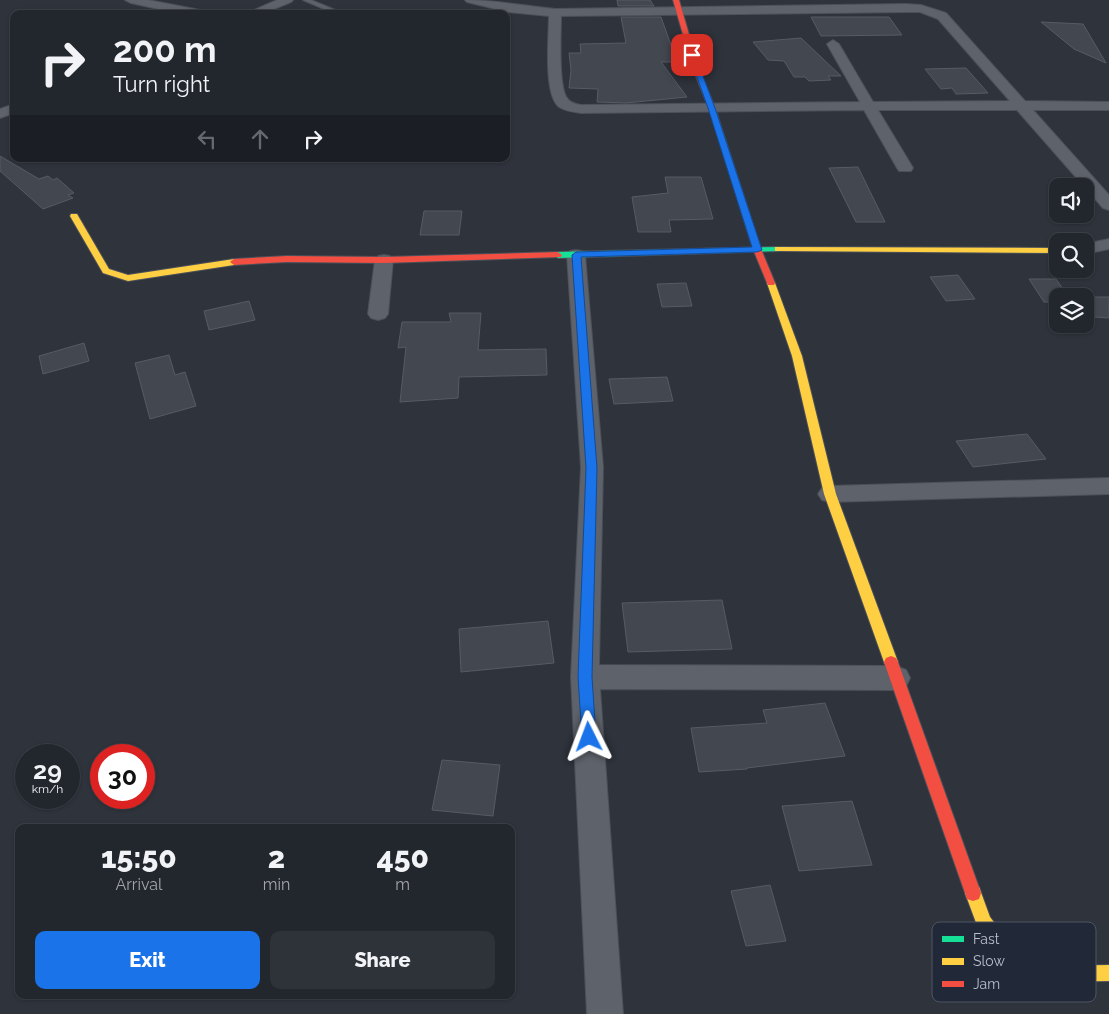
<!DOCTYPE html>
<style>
:root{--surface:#22262d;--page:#2e3239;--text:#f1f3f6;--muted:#a2a5aa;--line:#3f4349;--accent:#1a73e8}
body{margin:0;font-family:Raleway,sans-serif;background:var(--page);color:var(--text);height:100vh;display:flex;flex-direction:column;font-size:19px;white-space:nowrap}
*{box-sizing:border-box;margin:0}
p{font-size:16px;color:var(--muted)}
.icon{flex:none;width:28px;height:28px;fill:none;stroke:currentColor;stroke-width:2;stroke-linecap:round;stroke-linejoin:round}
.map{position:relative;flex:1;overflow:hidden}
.sheet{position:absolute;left:15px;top:824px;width:500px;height:175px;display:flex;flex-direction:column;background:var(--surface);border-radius:10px;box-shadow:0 1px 4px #0004,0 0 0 1px var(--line)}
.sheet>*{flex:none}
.hud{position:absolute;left:10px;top:10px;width:500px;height:152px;border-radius:10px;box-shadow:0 1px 4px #0004,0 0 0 1px var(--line);background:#22262d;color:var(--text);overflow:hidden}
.buttons{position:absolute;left:1049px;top:178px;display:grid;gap:10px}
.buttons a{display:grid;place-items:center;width:45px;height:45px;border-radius:10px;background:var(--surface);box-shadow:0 1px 4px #0004,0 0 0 1px var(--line);font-size:25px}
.speed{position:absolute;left:15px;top:744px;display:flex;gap:10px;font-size:25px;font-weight:700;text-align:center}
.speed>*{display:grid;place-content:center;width:65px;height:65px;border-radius:50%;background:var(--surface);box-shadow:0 1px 4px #0004,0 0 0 1px var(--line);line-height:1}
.speed small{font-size:12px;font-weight:400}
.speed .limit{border:8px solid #d22;background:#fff;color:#111}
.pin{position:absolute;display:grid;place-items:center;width:42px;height:42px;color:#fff;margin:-21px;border-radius:10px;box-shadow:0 2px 8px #0006}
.me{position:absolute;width:55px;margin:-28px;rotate:357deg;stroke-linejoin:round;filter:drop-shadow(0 0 4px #0008)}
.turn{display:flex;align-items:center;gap:18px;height:105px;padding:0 20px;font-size:22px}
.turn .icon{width:65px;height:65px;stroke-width:2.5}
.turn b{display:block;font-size:35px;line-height:42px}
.lanes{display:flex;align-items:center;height:48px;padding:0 20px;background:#0003;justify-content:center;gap:25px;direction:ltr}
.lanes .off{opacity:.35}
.eta{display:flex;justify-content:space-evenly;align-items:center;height:85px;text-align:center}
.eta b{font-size:30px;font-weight:800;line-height:35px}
.cta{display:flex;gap:10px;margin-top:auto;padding:10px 20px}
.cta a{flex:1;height:58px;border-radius:10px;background:var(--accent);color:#fff;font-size:20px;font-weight:800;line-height:58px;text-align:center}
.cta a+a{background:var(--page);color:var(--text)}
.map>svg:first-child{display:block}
.building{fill:#434750;stroke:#575b63}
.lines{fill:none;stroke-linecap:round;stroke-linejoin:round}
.lane-casing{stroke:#4c5059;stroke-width:2}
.street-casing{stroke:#4c5059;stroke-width:2}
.fast-casing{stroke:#4c5059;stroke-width:2}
.slow-casing{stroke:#4c5059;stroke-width:2}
.jam-casing{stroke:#4c5059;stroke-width:2}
.lane{fill:#5e626a;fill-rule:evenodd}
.street{fill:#5e626a;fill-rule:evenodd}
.fast{fill:#16e098;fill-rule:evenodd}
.slow{fill:#ffcf43;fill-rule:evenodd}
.jam{fill:#f24e42;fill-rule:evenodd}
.route{fill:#1a73e8;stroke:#114b97}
.key{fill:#212837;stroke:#4f5564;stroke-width:1}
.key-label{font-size:14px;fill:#babfcc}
</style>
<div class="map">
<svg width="1109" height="1014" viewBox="0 0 1109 1014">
<rect width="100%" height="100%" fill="#2e333c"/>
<path class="building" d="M617,0h33l4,6h-36z
M621,17h40l16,45h-16l26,35 -61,6 -29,-1 1,-13 -29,-1 2,-18 -2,-17h12l-1,-9 46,-1z
M811,17h78l13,18 -81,1z
M1041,22l42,2 23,39 -32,-14z
M801,38l40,38h-13l3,4 -22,1 -4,-4h-11l-10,-16 -16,-1 -15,-18z
M966,68l22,25 -32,1 -4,-6 -11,1 -16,-20z
M0,156l39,23 9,-3 5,4 4,-2 17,15 -6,2 5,3 -30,11 -43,-38z
M858,167l27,55h-29l-27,-54z
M665,177h36l12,42 -44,1 2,12h-33l-6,-35 36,-4z
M424,211h38l-3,24h-39z
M958,275l17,24 -29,2 -16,-24z
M1029,279h27l12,17h-10v6h-14z
M686,283l6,23 -30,1 -5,-23z
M1085,297h24v21l-15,-1 -9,-15z
M249,301l6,19 -46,10 -5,-19z
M449,313h32l-3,37 68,-1 1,26 -88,2 -1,21 -58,4 6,-55 -8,1 4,-26h49z
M84,343l5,18 -46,13 -4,-18z
M169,355l6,20 10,-3 11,34 -46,13 -15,-56z
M667,377l6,24 -59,3 -5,-25z
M1027,434l19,25 -73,8 -17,-26z
M722,600l10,49 -104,3 -6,-49z
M548,621l6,42 -93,9 -2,-43z
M825,703l20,53 -98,12v1l-48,3 -8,-44 76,-5 -4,-13z
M442,760l58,5 -7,51 -61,-6z
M852,801l20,64 -73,6 -17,-65z
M770,885l16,56 -40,5 -15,-55z"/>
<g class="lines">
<defs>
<path id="lane" d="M303,0h8l34,14h-9z"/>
<path id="street" d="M125,0h23l52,10 6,4h-25l-50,-11z
M277,0h16l-2,2 -29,12h-17z
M465,0c30,0 60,6 90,9l351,-5 15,1 25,8 79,88 84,1v8h-76l76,85v15l-6,-2 -86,-98h-139l35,58 -2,3h-12l-2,-3 -33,-58 -283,3c-7,-1 -16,-2 -22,-6 -16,-13 -10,-71 -10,-91l-41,-4 -41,-10zM906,12h14l18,7 72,82 -137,1 -34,-58 -6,-4 -6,4 33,58 -279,3c-5,-1 -11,-2 -14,-7 -9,-13 -6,-64 -6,-82z
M14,104v9l-14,5v-9z
M1109,239v10l-24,5v-10z
M576,250l6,1 3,4 18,212 -4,198 297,1 10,4 4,8 -4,8 -10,4 -296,-1 23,325h-36l-16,-337 10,-210 -14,-212 3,-4z
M384,255l6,1 3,4 -5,54 -3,4 -7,2 -7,-2 -3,-4 7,-54 3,-4z
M1109,478v16l-279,8 -8,-2 -4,-6 4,-6 8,-2z"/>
<path id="fast" d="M778,247h3v4l-223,7 -4,-3 4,-3z"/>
<path id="slow" d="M71,214h6l32,55 19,6 106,-16 4,3 -4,3 -106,16 -25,-8 -33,-57z
M775,247l283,1v5l-280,-2h-3z
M771,280l4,3 27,73 34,138 62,168 -2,4 -5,2 -5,-2 -2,-4 -60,-168 -32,-138 -25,-73z
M973,885l6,2 11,30 25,33 33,16 61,-1v16l-62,1 -44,-20 -25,-34 -13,-35 2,-6z"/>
<path id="jam" d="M673,0h6l20,69 16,39 46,141 14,34 -1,2h-6l-1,-2 -14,-34 -44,-141 -16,-39z
M558,252l4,3 -1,2 -177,6 -97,-1 -53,3 -4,-3 4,-3 53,-3 97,1z
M891,656l5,2 2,4 83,231 -2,6 -6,2 -6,-2 -2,-6 -81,-231 2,-4z"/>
</defs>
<use href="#lane" class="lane-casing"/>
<use href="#street" class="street-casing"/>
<use href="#fast" class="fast-casing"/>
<use href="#slow" class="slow-casing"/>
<use href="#jam" class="jam-casing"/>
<use href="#lane" class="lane"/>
<use href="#street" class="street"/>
<use href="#fast" class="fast"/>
<use href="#slow" class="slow"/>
<use href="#jam" class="jam"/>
</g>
<path class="route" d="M692,53l3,2 20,53 47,142 -5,2 -176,5 16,211 -5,209 4,60 -2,4 -5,2 -5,-2 -2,-4 -4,-60 8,-209 -14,-213 4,-3 176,-5 -44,-139 -19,-53z"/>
<rect x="932" y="922" width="164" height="80" rx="8" class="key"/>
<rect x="942" y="936" width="22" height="6" fill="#16e098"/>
<rect x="942" y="958" width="22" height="7" fill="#ffcf43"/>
<rect x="942" y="981" width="22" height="6" fill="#f24e42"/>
<g class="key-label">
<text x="973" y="944">Fast</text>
<text x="973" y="966">Slow</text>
<text x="973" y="989">Jam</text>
</g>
</svg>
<div class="buttons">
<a><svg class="icon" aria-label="sound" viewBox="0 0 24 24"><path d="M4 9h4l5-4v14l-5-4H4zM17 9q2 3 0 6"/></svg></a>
<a><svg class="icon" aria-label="search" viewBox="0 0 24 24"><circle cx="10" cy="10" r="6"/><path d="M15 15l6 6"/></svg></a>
<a><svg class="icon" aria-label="layers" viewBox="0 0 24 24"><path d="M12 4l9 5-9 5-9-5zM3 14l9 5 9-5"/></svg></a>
</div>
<div class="speed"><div>29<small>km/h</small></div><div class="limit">30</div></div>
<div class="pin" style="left:692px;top:55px;background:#d93025"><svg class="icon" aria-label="arrive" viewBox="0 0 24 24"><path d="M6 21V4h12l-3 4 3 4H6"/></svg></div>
<svg class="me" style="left:589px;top:737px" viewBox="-20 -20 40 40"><path d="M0-17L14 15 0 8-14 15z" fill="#1a73e8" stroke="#fff" stroke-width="4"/></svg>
<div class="hud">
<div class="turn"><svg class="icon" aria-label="right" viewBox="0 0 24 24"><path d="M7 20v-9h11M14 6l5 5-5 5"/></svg><div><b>200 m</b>Turn right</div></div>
<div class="lanes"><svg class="icon off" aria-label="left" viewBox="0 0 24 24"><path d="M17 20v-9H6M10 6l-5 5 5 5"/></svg><svg class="icon off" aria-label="ahead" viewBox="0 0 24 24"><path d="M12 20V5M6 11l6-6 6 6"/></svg><svg class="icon" aria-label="right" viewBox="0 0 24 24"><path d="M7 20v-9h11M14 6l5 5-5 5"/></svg></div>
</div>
<section class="sheet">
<div class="eta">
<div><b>15:50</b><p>Arrival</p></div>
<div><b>2</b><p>min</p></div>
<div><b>450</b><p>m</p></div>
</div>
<div class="cta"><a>Exit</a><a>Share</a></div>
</section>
</div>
